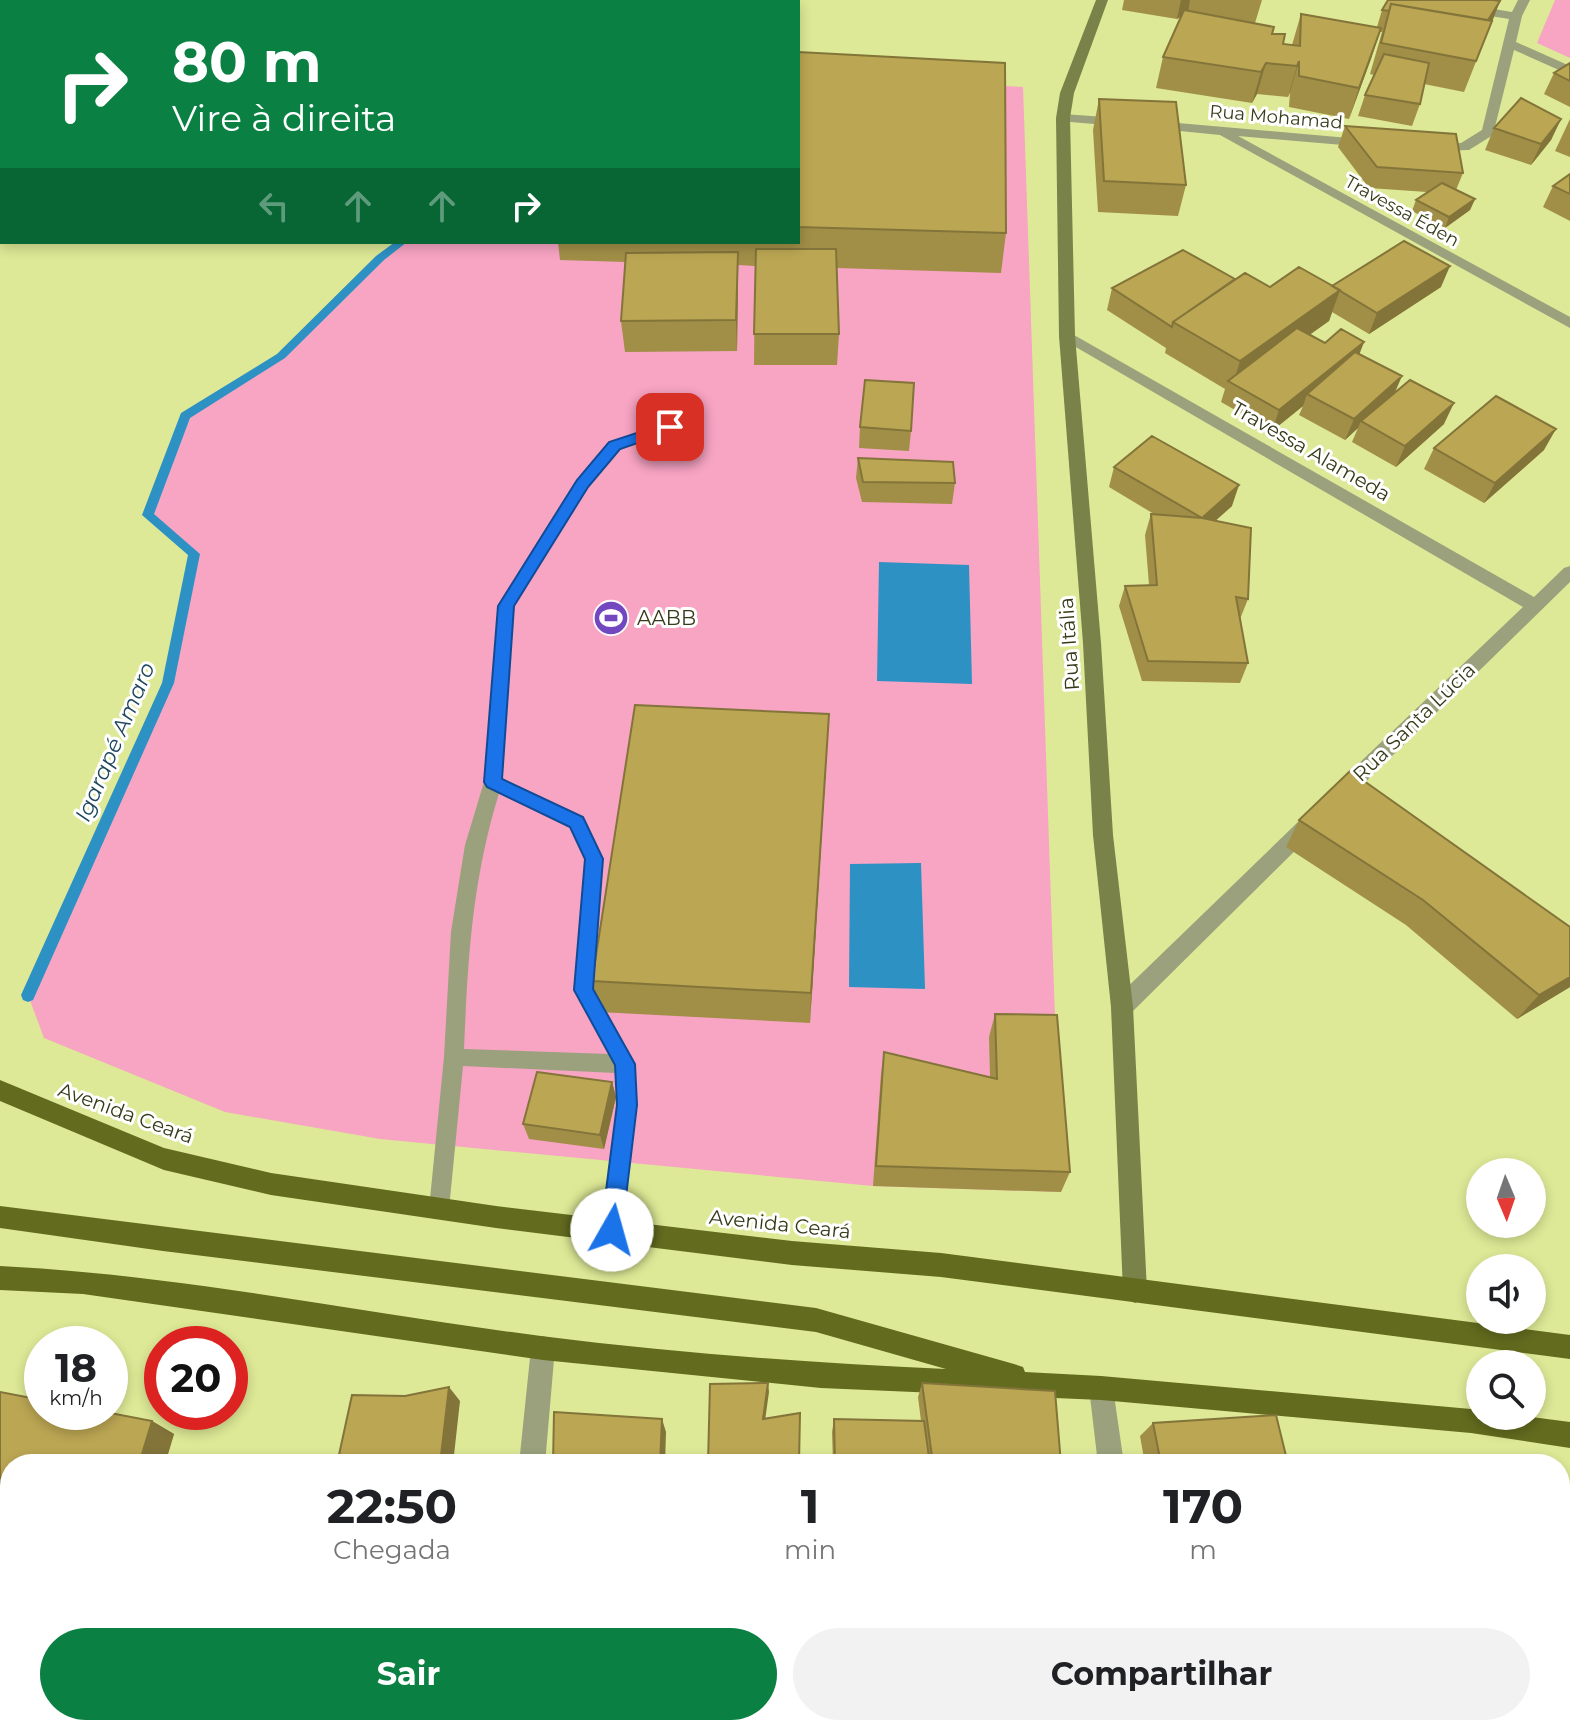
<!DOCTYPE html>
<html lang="pt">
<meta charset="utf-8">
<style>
:root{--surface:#fff;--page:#f2f2f2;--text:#202124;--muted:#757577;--accent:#0b8043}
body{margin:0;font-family:Montserrat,sans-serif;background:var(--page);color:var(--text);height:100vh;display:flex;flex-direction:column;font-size:30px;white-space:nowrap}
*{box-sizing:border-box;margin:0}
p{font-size:26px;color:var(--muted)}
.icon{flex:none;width:44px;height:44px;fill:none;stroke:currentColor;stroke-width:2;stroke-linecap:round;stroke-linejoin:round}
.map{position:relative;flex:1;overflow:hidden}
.side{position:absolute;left:0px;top:1454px;width:1570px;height:282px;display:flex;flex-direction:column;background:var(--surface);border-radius:32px 32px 0 0;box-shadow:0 4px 12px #0003}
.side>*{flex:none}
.hud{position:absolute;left:0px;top:0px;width:800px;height:244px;box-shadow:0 4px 12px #0003;background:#0b8043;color:#fff;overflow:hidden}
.needle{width:52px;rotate:178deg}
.tools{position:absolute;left:1466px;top:1158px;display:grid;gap:16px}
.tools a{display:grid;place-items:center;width:80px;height:80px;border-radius:50%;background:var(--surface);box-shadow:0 4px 12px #0003;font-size:40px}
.speed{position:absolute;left:24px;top:1326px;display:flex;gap:16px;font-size:40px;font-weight:700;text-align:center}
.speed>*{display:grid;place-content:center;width:104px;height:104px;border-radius:50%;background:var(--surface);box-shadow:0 4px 12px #0003;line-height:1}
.speed small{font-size:20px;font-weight:400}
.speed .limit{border:12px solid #d22;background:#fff;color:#111}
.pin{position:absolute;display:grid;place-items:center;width:68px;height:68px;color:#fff;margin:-34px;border-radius:16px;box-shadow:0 4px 12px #0006}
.me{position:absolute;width:88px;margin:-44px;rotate:7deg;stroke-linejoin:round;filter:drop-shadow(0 0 6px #0008)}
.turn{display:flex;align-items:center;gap:28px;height:168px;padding:0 40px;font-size:36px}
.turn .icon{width:104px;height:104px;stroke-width:2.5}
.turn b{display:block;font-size:56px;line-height:68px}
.lanes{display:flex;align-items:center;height:76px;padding:0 40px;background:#0003;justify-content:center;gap:40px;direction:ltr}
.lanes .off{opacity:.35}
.eta{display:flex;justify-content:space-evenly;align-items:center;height:136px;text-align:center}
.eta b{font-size:48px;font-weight:700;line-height:56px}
.button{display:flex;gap:16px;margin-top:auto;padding:16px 40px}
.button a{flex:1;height:92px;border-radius:48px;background:var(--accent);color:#fff;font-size:32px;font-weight:700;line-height:92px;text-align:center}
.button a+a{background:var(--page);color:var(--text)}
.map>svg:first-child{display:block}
.green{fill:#f8a4c3}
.water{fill:#2d91c4}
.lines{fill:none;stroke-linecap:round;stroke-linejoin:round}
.stream{fill:#2d91c4;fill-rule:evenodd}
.lane{fill:#9aa17c;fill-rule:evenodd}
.street{fill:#9aa17c;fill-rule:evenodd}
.secondary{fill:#798249;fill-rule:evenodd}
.primary{fill:#626b1e;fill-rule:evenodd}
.wall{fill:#a18f47}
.shaded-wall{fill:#83743a}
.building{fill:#bba653;stroke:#83743a;stroke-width:2}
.route{fill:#1a73e8;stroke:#114b97;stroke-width:2}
.labels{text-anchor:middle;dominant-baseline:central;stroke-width:6;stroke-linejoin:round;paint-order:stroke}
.far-street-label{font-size:18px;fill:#363a18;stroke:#fff}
.street-label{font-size:20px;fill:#363a18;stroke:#fff}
.poi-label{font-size:20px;fill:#363a18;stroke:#fff;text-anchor:start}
.water-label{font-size:22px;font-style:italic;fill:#1f475d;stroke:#fff}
</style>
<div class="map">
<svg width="1570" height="1735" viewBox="0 0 1570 1735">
<rect width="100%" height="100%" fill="#dde996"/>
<path class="green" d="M1555,0h15v58l-33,-15z
M798,74l225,13 38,1105 -188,-6 -493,-47 -155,-27 -181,-74 -16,-43 140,-312 26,-129 -46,-39 37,-99 96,-60 99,-98 22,-16h396z"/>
<path class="water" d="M879,562l90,3 3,119 -95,-3z
M921,863l4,126 -76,-2 1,-123z"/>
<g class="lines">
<path class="stream" d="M395,242h12l-23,18 -99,98 -95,60 -36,96 46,40 -26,129 -141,317 -5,2 -5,-2 -2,-5 141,-312 26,-128 -46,-40 39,-102 96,-59 99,-98z"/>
<path class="lane" d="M670,422l5,2v6l-55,20 -32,38 -74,118 -12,172 81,39 20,42 -9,130 41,75 2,41 -15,125 -3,7 -7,3 -7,-3 -3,-7 15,-125 -1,-32 -153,-7 -14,143 -3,7 -7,3 -7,-3 -3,-7 15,-152 7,-125 14,-87 19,-63 14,-176 80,-126 32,-38zM499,793l71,34 15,32 -10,131 34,64 -145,-5c4,-93 8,-167 35,-256z"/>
<path class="street" d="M1410,0h29l73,12 6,-12h12l-8,16 -6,26 54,24v9l-56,-25 -21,85 -24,15 -40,1v-6l32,-2 21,-13 27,-111 -93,-15z
M1063,114l56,4 7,4 -7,4 -61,-5v-6z
M1155,121l216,19v6l-5,1 -128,-11 332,181v11l-350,-193 -70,-7v-6z
M1067,331l467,266 30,-29 6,-2v16l-223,218h-14l-3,-6 3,-6 190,-181 -461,-268 -3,-3z
M1305,820l7,2 3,6 -3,6 -182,180 -8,2 -8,-2 -3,-7 3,-7 184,-178z
M543,1336l9,3 3,9 -10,116h-26l12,-116 3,-9z
M1101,1376l9,3 3,9 11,76h-26l-9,-76 3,-9z
M493,1726h28l-1,9h-28z
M1129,1726h28l2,9h-28z"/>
<path class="secondary" d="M1096,0h12l-34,93 -4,25 5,218 26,307 12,192 20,172 14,284 -4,8 -8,4 -8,-4 -4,-8 -12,-284 -18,-172 -10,-192 -24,-307 -3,-218 4,-25z"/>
<path class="primary" d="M0,1080l164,68 107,25 225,33 296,35 149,12 629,82v24l-629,-82 -149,-12 -296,-37 -225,-33 -107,-25 -164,-69z
M0,1206l816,102 198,56 9,3 2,5 76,4 370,33 9,1v6h44l46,6v26l-99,-15 -370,-33 -280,-12 -278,-28 -460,-66 -83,-4v-24c182,9 361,47 541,70 135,17 270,27 405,33l-130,-37 -653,-81 -163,-23z"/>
</g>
<path class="wall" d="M1124,0h138l-7,23 17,11 11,10 9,1 9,-31 76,13 5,-17 118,-9 -36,91 -40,-8 -4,20 -8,22 -54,-10 7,-21 9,-20 -4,-1 12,-42h-2l-31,87 -60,-12 1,-15 -2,5 -31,-3 -5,9 -96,-15 7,-31 19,-41 -5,3 -55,-9z
M798,52l208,181 -5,40 -164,-5 2,66 -2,31h-83l1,-99 -17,-1 -1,86 -112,1 -4,-31 5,-59 -66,-2 -2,-18h240z
M1570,63v44l-26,-13 10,-21z
M1099,99l87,86 -8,31 -80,-4 -5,-82z
M1561,119l-10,21 -20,25 -46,-15 9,-22z
M1570,119v38l-15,-6z
M1345,126l118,47 -7,17 19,9 -5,11 -25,18 -33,-17 4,-11 11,-8 -58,-4 -31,-41z
M1570,174v47l-27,-14 10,-21z
M1235,279l35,8 62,-1 109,1 -72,47 -37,-22 -3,9 -19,13 15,9 39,-1 -5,12 36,39 49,31 -48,43 -44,-25 6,-14 -13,12 -46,-25 4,-9 -31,25 -51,-29 4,-13 -60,-36 1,-5 -59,-38 5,-22z
M860,427l51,4 -2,20 -50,-3z
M1434,448l110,2 -60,53 -60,-34z
M858,458l97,25 -3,21 -90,-2 -6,-24z
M1114,467l118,39 -17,15 33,78 -8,20 8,44 -8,20 -98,-2 -23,-75 6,-20 24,-1 -4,-50 6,-21h3l-45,-27z
M827,750l-17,273 -211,-11 -7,-31z
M1299,820l271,107v60l-53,32 -111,-94 -120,-78z
M995,1014l75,158 -9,20 -188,-6 8,-112 3,-22 106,25 -1,-40z
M612,1082l4,15 -12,52 -75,-10 -6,-15z
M922,1383l139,81h-228l-1,-32 2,-13 87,2 -3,-24z
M0,1392l152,29 22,13 -8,26 -156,4v155l-10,-1z
M1153,1423l135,41h-143l-5,-28z
M898,1726h116l1,9h-116z
M1254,1726h101l2,9h-102z"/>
<path class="shaded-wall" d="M1181,0h9l-2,12 -11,7z
M1500,1l-8,21 -9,6z
M1381,28l-10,31 -22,60 10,-31z
M1299,61l-9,31 -2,5 9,-31z
M1266,63l-9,31 -5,9 9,-31z
M1561,119l-10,21 -20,25 10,-21z
M1475,199l-5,11 -25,18 4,-11z
M738,252v32l-1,67 -1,-31z
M1450,266l-9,21 -72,47 8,-21z
M1340,290l-11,31 -91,65 -5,-2 7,-23z
M1364,342l-8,21 -49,31 -4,12 -31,25 7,-21z
M1402,376l-9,21 -32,24 -3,7 -13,12 9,-21z
M1454,403l-10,21 -48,43 9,-21z
M1556,429l-12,21 -60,53 11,-20z
M1239,485l-7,21 -37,33 7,-21z
M829,714l-2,36 -17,273 1,-30z
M1570,977v10l-53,32 22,-24z
M612,1082l4,15 -12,52 -4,-14z
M768,1383l1,9 -5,36 -1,-9z
M449,1387l11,14 -7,63h-13z
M662,1419l4,13 -1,32h-5z
M152,1421l22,13 -9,30h-26z
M252,1726h26l-2,9h-26z"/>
<path class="building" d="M1388,0h105l7,1 -12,19 -97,-16 -2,7 -7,-1z
M1391,4l101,17 -16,40 -95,-18z
M1184,10l90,17 -2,7h13l-2,10 17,2 1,-32 80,14 -22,60 -60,-12v-15l-2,5 -31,-3 -5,9 -98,-15z
M798,52l207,11 1,170 -208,-6z
M1384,54l45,9 -9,41 -55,-9z
M1570,63v18l-16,-8z
M1521,98l40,21 -20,25 -47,-16z
M1099,99l77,3 10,83 -82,-4z
M1345,126l111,8 7,39 -86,-6z
M1570,174v20l-17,-8z
M1442,183l33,16 -26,18 -33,-17z
M1404,241l46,25 -73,47 -45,-27z
M756,249h80l3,85h-85z
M1183,250l52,29 -62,43 -1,5 -60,-39z
M738,252l-2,68 -115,1 5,-68z
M1299,267l41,23 -100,71 -67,-39 72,-49 25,14z
M1297,328l28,15 16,-14 23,13 -85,68 -51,-29z
M1355,352l47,24 -48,43 -47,-25z
M865,380l49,3 -3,48 -51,-4z
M1410,380l44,23 -49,43 -44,-25z
M1496,396l60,33 -61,54 -61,-35z
M1152,436l87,49 -37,33 -88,-51z
M858,458l95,4 2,21 -92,-1z
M1151,514l51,4 49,10 -3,71 -12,-2 12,66 -100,-2 -23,-75 32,-1z
M635,705l194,9 -18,279 -219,-12z
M1350,771l220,156v50l-31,18 -116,-95 -124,-80z
M995,1014l62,1 13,157 -194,-6 8,-114 113,27z
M537,1072l75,10 -12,53 -77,-11z
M768,1383l-5,36 37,-6 -1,51h-91l2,-80z
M922,1383l133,8 6,73h-128z
M449,1387l-9,77h-103l15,-69 53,1z
M0,1392l42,8v12h63l47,9 -13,43h-129v149l-10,-1z
M554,1412l108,7 -2,45h-107z
M1276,1415l12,49h-127l-8,-41z
M834,1419l90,2 6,43h-95z
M155,1460l150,4h-151z
M84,1726h168l-2,9h-169z
M573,1726h154l-1,9h-154z
M744,1726h105v9h-106z
M901,1726h113l1,9h-113z
M1267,1726h88l2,9h-89z"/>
<path class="route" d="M670,422l7,5 -2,3 -55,19 -32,38 -74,119 -12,173 81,38 20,42 -10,130 42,75 2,41 -15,125 -3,8 -7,3 -8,-3 -3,-8 16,-125 -2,-40 -41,-75 11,-131 -15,-32 -83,-40 -3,-5 14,-176 79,-126 32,-38z"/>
<defs>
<symbol id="stadium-disc" viewBox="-11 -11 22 22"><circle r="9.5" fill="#7247bf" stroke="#fff"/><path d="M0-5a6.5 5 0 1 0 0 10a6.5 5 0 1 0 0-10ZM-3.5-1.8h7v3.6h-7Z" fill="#fff"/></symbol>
</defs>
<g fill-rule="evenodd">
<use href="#stadium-disc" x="591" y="598" width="40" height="40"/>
</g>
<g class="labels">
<g class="far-street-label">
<text transform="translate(1276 117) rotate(5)">Rua Mohamad</text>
<text transform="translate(1402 211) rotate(29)">Travessa Éden</text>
</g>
<g class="street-label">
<text transform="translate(1311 451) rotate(30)">Travessa Alameda</text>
<text transform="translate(1069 644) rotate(-94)">Rua Itália</text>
<text transform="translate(1414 722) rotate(-44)">Rua Santa Lúcia</text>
<text transform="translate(126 1113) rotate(20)">Avenida Ceará</text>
<text transform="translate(780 1224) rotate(6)">Avenida Ceará</text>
</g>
<g class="poi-label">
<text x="637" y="618">AABB</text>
</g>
<g class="water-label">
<text transform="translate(115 742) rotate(-67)">Igarapé Amaro</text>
</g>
</g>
</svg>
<div class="tools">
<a><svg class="needle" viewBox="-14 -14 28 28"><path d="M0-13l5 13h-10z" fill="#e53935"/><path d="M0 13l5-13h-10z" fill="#757577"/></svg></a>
<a><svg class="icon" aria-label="sound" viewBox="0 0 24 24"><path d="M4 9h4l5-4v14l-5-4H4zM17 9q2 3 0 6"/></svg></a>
<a><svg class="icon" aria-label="search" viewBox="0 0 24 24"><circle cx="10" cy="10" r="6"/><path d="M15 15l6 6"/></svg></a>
</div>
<div class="speed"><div>18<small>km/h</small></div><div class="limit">20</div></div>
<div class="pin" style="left:670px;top:427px;background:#d93025"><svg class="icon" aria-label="arrive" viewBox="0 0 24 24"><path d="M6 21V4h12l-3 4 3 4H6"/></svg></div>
<svg class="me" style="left:612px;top:1230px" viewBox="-20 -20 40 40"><circle r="19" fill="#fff"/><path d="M0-13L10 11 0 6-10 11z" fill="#1a73e8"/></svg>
<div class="hud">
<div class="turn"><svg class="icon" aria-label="right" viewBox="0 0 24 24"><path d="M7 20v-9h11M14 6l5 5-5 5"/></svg><div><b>80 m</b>Vire à direita</div></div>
<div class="lanes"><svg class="icon off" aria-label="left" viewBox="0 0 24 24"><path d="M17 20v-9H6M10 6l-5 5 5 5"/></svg><svg class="icon off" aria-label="ahead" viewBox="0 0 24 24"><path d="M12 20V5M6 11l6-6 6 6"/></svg><svg class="icon off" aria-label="ahead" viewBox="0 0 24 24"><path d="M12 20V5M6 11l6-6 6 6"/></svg><svg class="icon" aria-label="right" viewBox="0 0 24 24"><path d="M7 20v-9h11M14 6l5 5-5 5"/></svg></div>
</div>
<section class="side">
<div class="eta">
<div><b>22:50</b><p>Chegada</p></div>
<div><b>1</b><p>min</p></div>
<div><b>170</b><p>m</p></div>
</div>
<div class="button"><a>Sair</a><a>Compartilhar</a></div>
</section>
</div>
